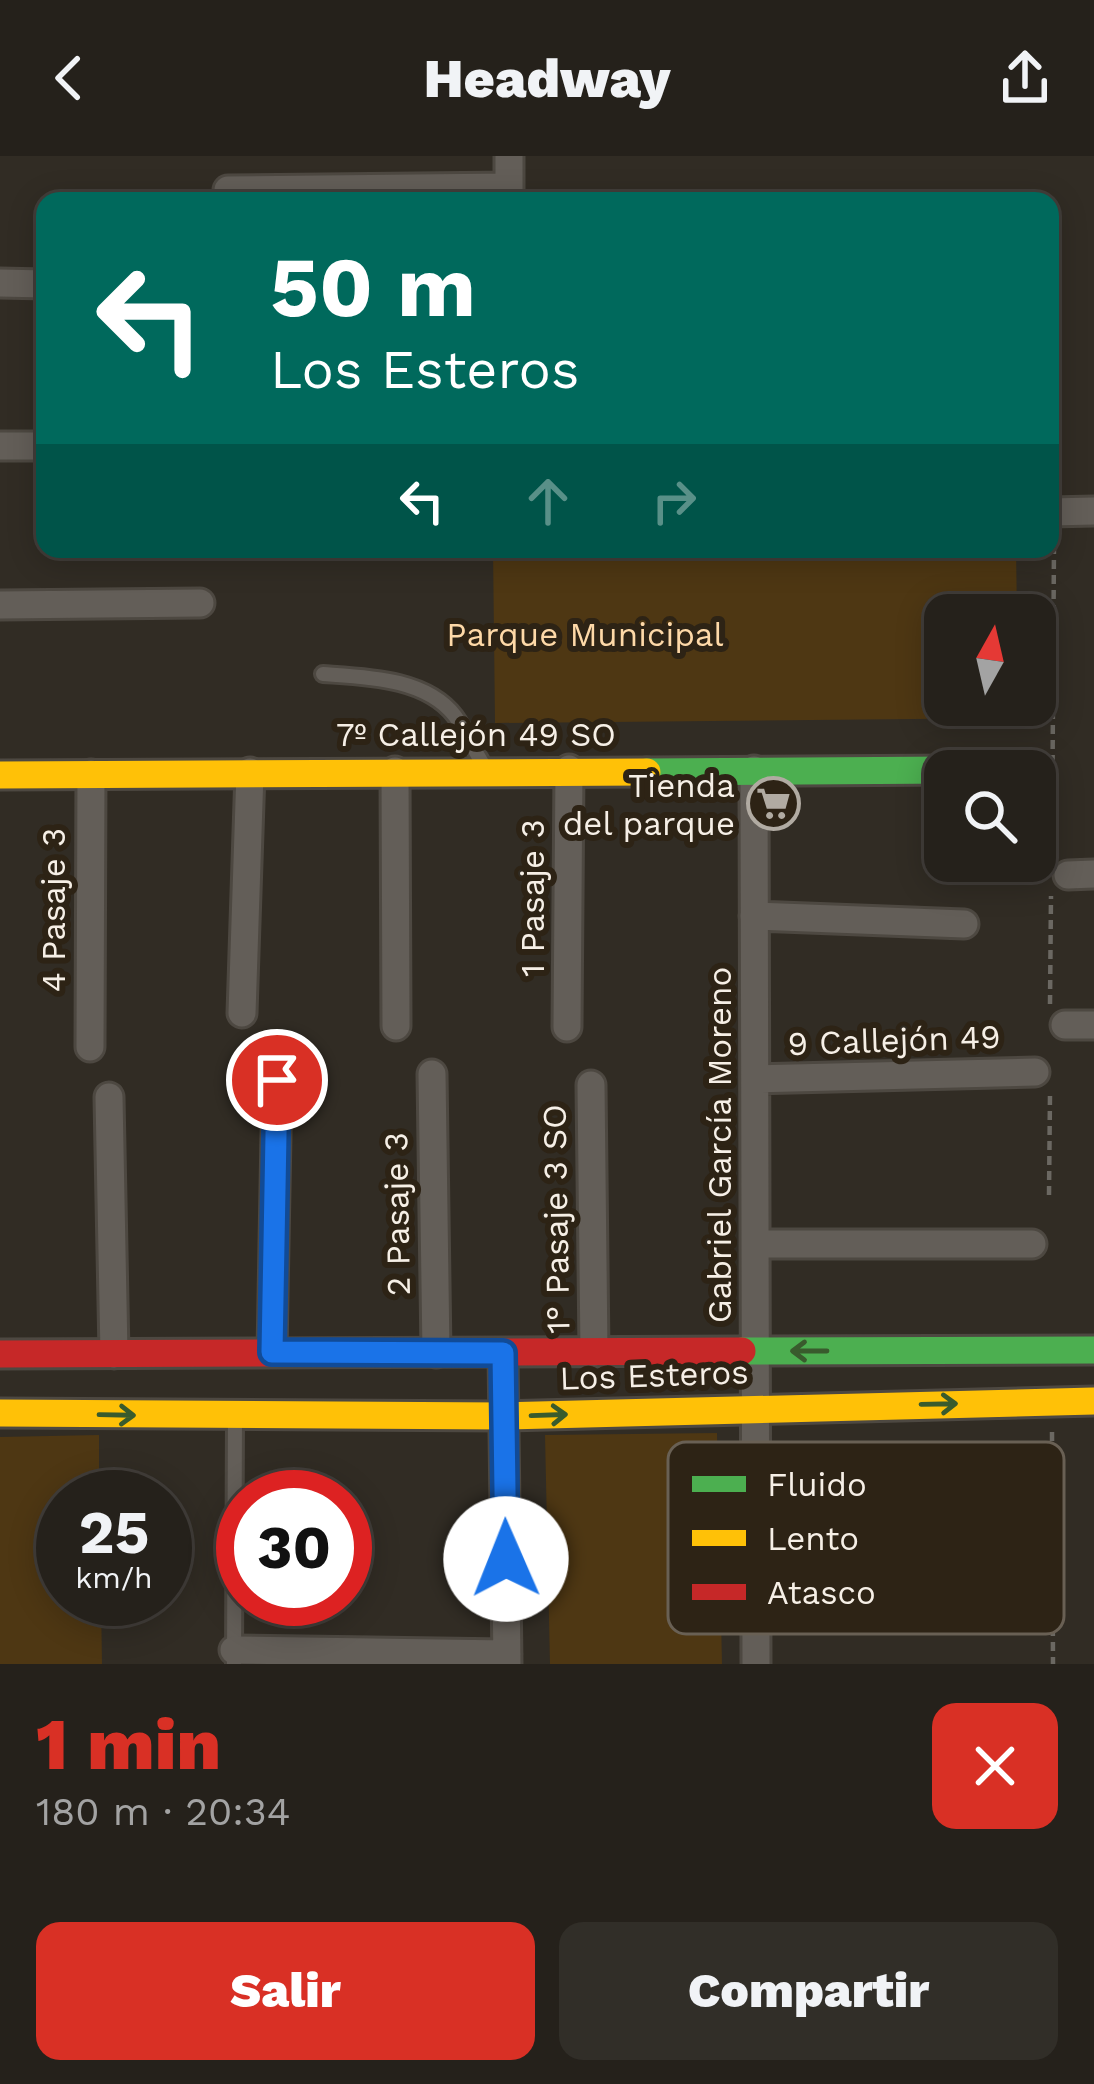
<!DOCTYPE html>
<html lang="es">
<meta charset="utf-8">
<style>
:root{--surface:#25211b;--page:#312e28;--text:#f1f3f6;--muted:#a3a3a3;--line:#423e3a;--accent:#d93025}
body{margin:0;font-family:"Work Sans",sans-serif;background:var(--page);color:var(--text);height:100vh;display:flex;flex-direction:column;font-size:45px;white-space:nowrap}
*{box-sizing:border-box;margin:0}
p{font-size:39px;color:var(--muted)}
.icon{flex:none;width:66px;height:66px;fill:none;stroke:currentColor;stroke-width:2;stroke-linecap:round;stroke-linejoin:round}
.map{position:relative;height:1508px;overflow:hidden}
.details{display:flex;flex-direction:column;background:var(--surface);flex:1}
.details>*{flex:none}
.banner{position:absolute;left:36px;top:36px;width:1023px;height:366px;border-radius:24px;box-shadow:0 6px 30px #0003,0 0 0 3px var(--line);background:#00695c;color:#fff;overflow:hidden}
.needle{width:78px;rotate:8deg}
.fabs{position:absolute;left:924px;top:438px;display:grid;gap:24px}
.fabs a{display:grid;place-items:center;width:132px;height:132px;border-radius:24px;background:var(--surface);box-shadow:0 6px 30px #0003,0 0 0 3px var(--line);font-size:60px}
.speed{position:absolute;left:36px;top:1314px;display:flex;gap:24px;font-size:60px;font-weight:700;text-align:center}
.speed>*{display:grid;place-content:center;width:156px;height:156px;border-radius:50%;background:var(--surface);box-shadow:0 6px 30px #0003,0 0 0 3px var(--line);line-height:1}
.speed small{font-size:30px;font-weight:400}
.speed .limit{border:18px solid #d22;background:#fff;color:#111}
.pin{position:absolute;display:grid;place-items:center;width:102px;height:102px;color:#fff;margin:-51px;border:6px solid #fff;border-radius:50%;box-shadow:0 3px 12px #0007}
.me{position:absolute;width:132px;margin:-66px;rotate:359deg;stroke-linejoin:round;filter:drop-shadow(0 0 9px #0008)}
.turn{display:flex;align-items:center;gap:42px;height:252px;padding:0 36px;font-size:54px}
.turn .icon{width:156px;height:156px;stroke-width:2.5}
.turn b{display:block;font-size:84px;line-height:102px}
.lanes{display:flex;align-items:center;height:114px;padding:0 36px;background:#0003;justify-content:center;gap:60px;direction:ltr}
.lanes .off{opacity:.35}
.round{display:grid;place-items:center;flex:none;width:126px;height:126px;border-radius:24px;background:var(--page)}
.headline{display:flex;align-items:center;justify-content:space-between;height:204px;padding:0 36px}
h1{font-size:72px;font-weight:800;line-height:90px;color:var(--accent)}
.primary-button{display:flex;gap:24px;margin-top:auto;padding:24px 36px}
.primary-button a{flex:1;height:138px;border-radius:24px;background:var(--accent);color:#fff;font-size:48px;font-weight:800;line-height:138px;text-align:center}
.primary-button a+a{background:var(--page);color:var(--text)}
header{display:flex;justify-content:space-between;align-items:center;height:156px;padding:0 36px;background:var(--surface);font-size:54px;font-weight:800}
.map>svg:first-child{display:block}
.green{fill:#4e3713}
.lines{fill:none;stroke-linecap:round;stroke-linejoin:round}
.lane-casing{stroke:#4d4841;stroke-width:20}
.street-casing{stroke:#4d4841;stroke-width:33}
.fast-casing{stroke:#4d4841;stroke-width:33}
.slow-casing{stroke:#4d4841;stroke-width:33}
.jam-casing{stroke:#4d4841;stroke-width:33}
.path{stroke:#6b6862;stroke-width:4.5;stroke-dasharray:9 6;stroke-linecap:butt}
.lane{stroke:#635e58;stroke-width:14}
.street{stroke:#635e58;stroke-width:27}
.fast{stroke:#4caf50;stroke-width:27}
.slow{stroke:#ffc107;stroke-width:27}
.jam{stroke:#c62828;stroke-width:27}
.oneway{stroke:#395b2d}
.route-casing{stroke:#114b97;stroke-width:30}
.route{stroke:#1a73e8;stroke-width:21}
.labels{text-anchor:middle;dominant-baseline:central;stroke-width:12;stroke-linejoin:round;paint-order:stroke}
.park-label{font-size:33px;fill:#fed9a8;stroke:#2d2315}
.street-label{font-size:33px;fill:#f6efe6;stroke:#2d2315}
.poi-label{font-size:33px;fill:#f6efe6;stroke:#2d2315;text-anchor:end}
.key{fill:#2d2315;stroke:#696054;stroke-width:3}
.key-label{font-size:33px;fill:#f6efe6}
</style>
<header><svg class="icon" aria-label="back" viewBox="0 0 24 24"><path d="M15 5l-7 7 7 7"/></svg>Headway<svg class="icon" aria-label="share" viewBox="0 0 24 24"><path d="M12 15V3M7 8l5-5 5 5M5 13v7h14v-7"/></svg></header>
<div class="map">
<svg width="1094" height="1508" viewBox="0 0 1094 1508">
<rect width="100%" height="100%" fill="#312c24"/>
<path class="green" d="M493,393h523l1,66h-72v90h73v13l-523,5z
M717,1277l5,231h-172l-5,-229z
M99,1279v62h-36v102h38l1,65h-102v-227z"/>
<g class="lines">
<defs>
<path id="lane" d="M323,518c43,3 103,4 132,42 11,15 19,34 29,50
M234,1508l1,-247"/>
<path id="street" d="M509,0v45
M228,34l281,-3
M0,127l45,1
M0,290h45
M1050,356l44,-1
M0,449l200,-2
M754,614l2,894
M395,615l1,255
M1068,719l26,-1
M754,760l210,8
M242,857l8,-241
M1065,869h29
M567,871l2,-258
M90,891l1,-273
M432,918l4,279
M755,923l280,-7
M591,929l3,267
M109,941l5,257
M755,1088h277
M272,1196l5,-272
M503,1197l4,311
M756,1422h255
M234,1494l273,4"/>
<path id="fast" d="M647,616l307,-2
M742,1195l352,-1"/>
<path id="slow" d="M0,619l647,-3
M0,1257l503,3 591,-15"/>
<path id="jam" d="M0,1198l742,-3"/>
</defs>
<use href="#lane" class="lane-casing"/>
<use href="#street" class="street-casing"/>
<use href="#fast" class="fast-casing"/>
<use href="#slow" class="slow-casing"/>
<use href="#jam" class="jam-casing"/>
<path class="path" d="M1052,698l2,-312
M1050,848l1,-108
M1049,1039l1,-101
M1052,1276l1,232"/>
<use href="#lane" class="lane"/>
<use href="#street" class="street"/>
<use href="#fast" class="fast"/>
<use href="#slow" class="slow"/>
<use href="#jam" class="jam"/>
</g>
<defs><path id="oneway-shaft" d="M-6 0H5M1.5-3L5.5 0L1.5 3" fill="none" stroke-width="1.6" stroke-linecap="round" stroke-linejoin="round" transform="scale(3)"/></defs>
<g class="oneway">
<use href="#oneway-shaft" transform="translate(809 1195) rotate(180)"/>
<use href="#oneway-shaft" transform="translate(939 1248) rotate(-1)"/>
<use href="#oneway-shaft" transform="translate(117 1259) rotate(1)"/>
<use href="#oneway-shaft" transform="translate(549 1259) rotate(-2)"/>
</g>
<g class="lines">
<defs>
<path id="route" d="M277,924l-5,272 231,1 3,206"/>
</defs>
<use href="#route" class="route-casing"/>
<use href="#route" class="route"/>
</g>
<defs>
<symbol id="supermarket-ring" viewBox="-11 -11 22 22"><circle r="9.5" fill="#2d2315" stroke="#b1aba2" stroke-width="1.5"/><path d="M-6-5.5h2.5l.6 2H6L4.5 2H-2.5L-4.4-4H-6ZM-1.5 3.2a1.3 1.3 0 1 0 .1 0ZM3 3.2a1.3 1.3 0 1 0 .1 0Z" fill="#b1aba2"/></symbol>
</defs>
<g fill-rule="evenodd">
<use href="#supermarket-ring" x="744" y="618" width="59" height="59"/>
</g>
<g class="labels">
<g class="park-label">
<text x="585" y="478">Parque Municipal</text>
</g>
<g class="street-label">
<text x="476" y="578">7º Callejón 49 SO</text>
<text transform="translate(532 742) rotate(-90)">1 Pasaje 3</text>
<text transform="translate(53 754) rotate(-90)">4 Pasaje 3</text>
<text transform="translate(894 884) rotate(-2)">9 Callejón 49</text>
<text transform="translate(719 989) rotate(-90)">Gabriel García Moreno</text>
<text transform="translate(397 1058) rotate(-91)">2 Pasaje 3</text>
<text transform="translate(556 1063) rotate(-91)">1° Pasaje 3 SO</text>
<text transform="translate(654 1219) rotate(-2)">Los Esteros</text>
</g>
<g class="poi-label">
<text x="735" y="629">Tienda<tspan x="735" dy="38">del parque</tspan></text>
</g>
</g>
<rect x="668" y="1286" width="396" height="192" rx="18" class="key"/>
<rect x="692" y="1320" width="54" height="16" fill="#4caf50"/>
<rect x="692" y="1374" width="54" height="16" fill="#ffc107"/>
<rect x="692" y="1428" width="54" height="16" fill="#c62828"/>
<g class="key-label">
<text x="767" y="1340">Fluido</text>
<text x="767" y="1394">Lento</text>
<text x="767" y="1448">Atasco</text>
</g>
</svg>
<div class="fabs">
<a><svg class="needle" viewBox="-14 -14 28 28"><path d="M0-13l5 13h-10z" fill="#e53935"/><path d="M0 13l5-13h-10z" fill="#a3a3a3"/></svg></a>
<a><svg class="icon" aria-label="search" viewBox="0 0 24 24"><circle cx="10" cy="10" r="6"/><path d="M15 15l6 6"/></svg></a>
</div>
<div class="speed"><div>25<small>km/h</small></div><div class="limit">30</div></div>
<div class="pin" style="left:277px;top:924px;background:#d93025"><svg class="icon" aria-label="arrive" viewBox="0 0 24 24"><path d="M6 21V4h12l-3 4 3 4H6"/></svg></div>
<svg class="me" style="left:506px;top:1403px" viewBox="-20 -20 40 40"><circle r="19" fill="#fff"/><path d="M0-13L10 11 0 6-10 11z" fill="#1a73e8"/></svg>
<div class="banner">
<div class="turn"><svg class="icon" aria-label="left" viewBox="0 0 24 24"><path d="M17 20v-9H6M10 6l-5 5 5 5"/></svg><div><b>50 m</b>Los Esteros</div></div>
<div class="lanes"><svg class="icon" aria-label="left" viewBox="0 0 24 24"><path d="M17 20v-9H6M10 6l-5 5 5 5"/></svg><svg class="icon off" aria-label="ahead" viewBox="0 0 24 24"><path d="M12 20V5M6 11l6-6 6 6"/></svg><svg class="icon off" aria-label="right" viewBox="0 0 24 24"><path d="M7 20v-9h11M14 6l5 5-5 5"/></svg></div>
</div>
</div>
<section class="details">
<div class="headline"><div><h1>1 min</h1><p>180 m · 20:34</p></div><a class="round" style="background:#d93025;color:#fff"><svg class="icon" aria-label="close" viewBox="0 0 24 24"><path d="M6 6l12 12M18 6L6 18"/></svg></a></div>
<div class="primary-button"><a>Salir</a><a>Compartir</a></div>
</section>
